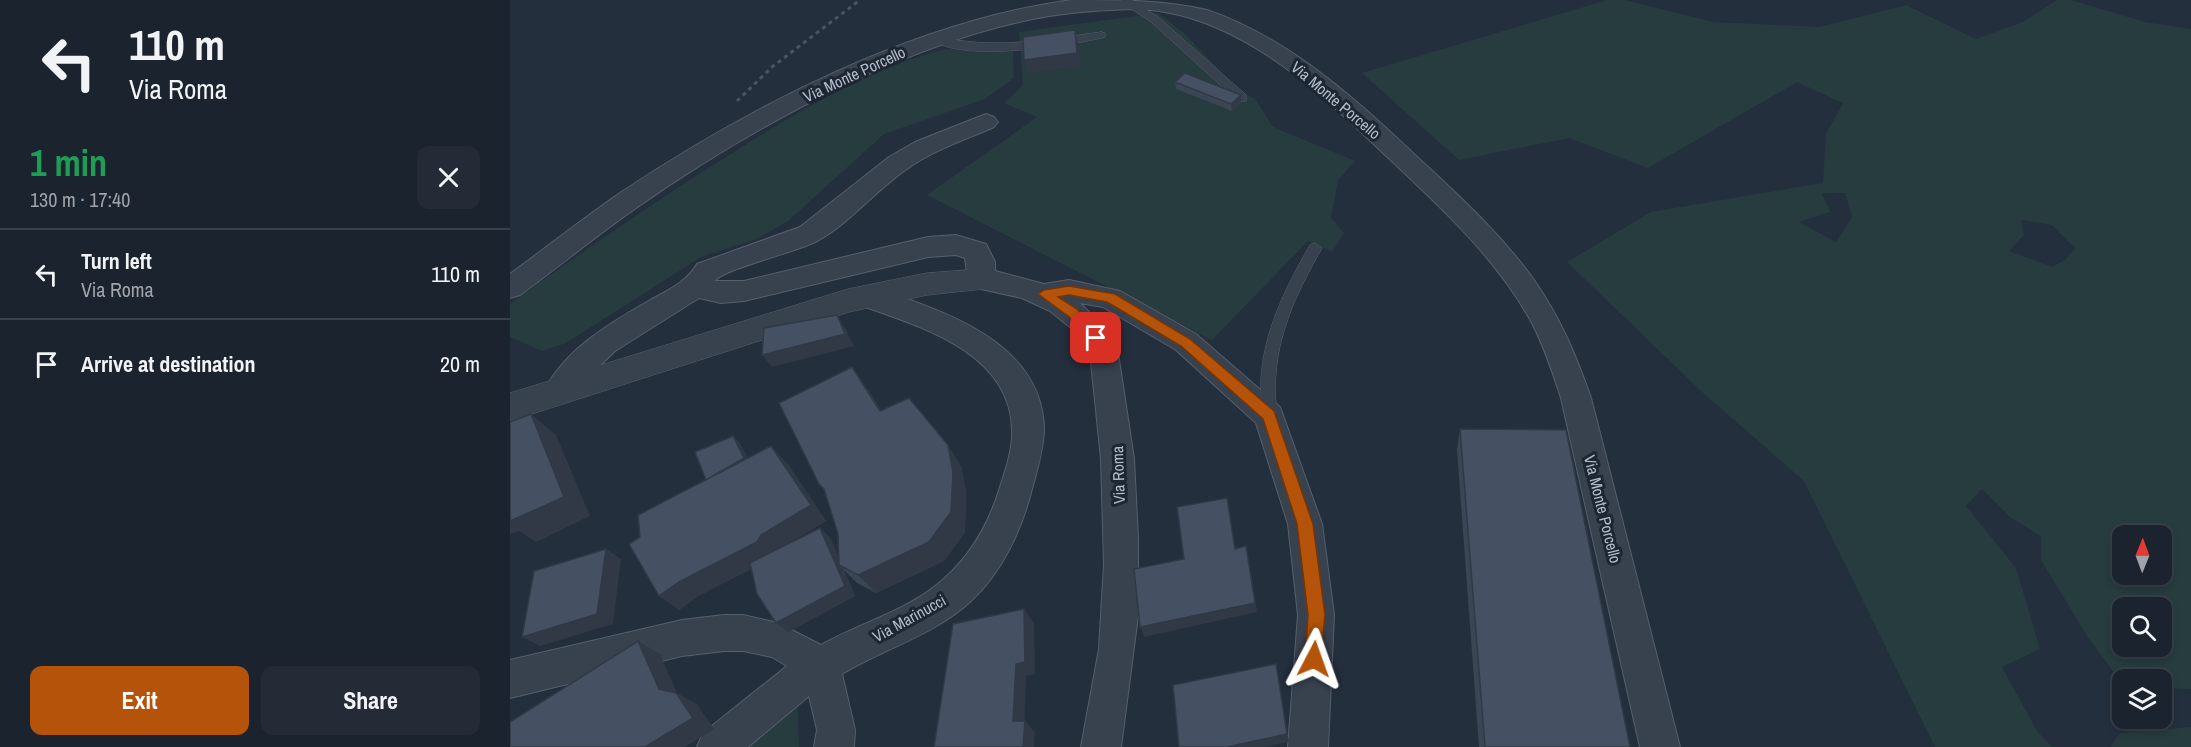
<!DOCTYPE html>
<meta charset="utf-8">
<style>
:root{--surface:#1b232e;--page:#242b36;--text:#f1f3f6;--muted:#a0a4aa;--line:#39404a;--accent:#b45309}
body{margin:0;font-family:"Archivo Narrow",sans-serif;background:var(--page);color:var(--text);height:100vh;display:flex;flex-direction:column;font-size:22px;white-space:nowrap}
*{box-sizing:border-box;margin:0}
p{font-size:20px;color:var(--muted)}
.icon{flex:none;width:33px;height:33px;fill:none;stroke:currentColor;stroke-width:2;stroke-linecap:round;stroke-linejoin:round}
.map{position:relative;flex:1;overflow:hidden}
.drawer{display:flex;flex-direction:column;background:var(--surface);width:510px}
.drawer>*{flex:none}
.top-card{background:#1b232e;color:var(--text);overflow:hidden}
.needle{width:39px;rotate:1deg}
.tools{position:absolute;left:1602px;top:525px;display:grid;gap:12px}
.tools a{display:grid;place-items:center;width:60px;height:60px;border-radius:12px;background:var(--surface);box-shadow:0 3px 9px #0003,0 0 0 2px var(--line);font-size:30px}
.pin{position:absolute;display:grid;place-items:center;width:51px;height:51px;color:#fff;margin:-26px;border-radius:12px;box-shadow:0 3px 9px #0006}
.me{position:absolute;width:66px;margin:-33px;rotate:4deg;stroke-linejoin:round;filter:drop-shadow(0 0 4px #0008)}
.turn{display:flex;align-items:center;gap:21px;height:126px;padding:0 30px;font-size:27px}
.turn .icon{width:78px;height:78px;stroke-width:2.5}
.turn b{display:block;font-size:42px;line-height:51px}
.round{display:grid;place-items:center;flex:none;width:63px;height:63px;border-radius:12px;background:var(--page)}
.head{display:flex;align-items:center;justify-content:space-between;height:102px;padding:0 30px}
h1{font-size:36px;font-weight:700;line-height:45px;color:#1e9e55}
.cta{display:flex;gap:12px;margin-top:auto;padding:12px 30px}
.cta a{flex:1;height:69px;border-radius:12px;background:var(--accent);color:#fff;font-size:24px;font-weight:700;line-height:69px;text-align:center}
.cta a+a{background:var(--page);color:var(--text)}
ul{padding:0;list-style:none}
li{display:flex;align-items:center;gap:18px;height:90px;padding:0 30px;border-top:2px solid var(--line)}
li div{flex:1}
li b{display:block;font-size:22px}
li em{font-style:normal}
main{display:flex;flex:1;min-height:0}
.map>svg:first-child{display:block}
.green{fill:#263c3f;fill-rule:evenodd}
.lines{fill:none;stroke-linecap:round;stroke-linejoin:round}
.service-casing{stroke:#565f6c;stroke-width:1}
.minor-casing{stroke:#565f6c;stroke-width:2}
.tertiary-casing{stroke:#565f6c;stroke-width:1}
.path{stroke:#44595c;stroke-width:3;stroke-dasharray:4 4;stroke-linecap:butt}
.service{fill:#38414e;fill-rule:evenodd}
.minor{fill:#38414e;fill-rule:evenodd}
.tertiary{fill:#38414e;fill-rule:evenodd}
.wall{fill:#3b4654}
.shaded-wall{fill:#303945}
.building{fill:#455162;stroke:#303945;stroke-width:1.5}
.route{fill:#b45309;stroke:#753606;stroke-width:1.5}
.labels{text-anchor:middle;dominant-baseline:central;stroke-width:6;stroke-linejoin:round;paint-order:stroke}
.street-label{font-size:16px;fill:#b4bcc9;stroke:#1d2633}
</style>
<main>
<section class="drawer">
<div class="top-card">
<div class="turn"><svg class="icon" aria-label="left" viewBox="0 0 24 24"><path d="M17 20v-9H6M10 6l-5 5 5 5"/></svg><div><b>110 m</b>Via Roma</div></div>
</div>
<div class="head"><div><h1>1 min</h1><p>130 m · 17:40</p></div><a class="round"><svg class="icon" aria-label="close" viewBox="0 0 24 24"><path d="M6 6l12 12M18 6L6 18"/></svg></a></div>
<ul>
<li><svg class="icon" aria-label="left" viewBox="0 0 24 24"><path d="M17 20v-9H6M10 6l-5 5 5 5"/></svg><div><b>Turn left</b><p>Via Roma</p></div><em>110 m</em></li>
<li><svg class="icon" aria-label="arrive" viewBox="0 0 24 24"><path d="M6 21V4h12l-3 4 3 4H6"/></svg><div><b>Arrive at destination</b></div><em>20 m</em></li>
</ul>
<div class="cta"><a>Exit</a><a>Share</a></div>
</section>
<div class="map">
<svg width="1681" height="747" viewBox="0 0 1681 747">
<rect width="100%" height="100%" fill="#242f3e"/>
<path class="green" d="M1097,0h18l89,22 105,5 87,-22 70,34 47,-17 34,-22h14l74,22 46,7v660l-29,-1v-8h-40v3l-35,-47 -46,-76v-24l-31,-19 -28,-28 -16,17 50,62 24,81 -38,18 35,64 15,16h-117l-131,-266 -103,-90 -134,-129 84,-50 172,-29 3,-49 17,-31 -46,-21 -149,86 -79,-30 -110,22 -97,-87zM1312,193h23l7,24 -16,25 -37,-20 31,-10zM1511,220l31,5 23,23 -10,12 -13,7 -43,-16 15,-16zM1612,536h40v38h-40zM1612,608h40v38h-40z
M648,13l26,20 54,57 17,9 18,28 82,34 -17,19 -7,38 13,15 -12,19 -24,-11 -96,99 -285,-145 110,-78 -33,-14 19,-18 -4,-53z
M436,49l67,2 1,27 -29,21 -101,35 -96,87 -31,18 -56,18 -135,86 -24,8 -32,-14v-33c72,-52 144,-102 219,-149 68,-43 138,-86 217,-106z
M287,698l2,49h-66z
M1681,727v20h-81l10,-14z"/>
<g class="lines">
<defs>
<path id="service" d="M611,0h11l26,17 88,78v6h-8l-88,-80 -28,-18z
M591,32l4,1v4c-35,9 -147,26 -174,2l5,-3c57,14 108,4 165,-4z
M805,243l7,5c-22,39 -43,80 -46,126 -2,14 0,28 1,42l-3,5 -5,1 -5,-1c-4,-7 -3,-16 -3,-23 -3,-56 22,-106 49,-153z"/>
<path id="minor" d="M562,0c45,0 92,0 135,10 87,30 155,95 221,157 39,36 78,73 108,116 25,36 41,75 55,115l89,349h-40l-79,-349c-8,-25 -16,-49 -28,-73 -36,-68 -97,-122 -153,-175 -60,-57 -130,-123 -215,-138 -27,-5 -57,-2 -84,0 -146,13 -323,111 -442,194 -41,28 -79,60 -119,89l-10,3v-24c37,-27 72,-55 110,-81 131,-87 295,-172 452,-193z
M476,114l8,3 4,5 -4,5c-29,13 -61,23 -87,42 -30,20 -59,56 -90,72 -20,11 -94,28 -102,40h29l184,-44 28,-2 30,9 9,18v9l49,13 25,-4 51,11 76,43 84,73 42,117 12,91 -6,132h-40l10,-132 -10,-91 -32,-101 -80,-73 -73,-43 -23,-4 26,26 12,24 16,106 4,79v78l-17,131h-40l18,-98 5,-85 -3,-105 -10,-97 -5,-17 -10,-13 -26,-21 -28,-13 -50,-11 -4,-7 -3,-22 -9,-3 -28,2 -184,44 -23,2 -22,-5 -84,53 -32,31 -13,18 -11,3 -11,-3 -4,-9c21,-41 64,-67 103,-89 19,-11 39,-19 50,-38l103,-37 89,-70 26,-15z
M357,286c70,22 177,54 177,145 -1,20 -7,40 -12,58 -10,40 -30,83 -60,111 -37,35 -87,48 -130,74l13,56 -1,17h-40l3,-17 -8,-34 -61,51h-51l6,-14 84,-67 -15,-9 -29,-6h-19l-42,5 -172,42v-38l172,-40 42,-5h19l35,8 43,22c37,-21 79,-32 113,-58 34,-26 54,-60 66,-100 6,-18 13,-39 12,-58 -2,-78 -94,-103 -155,-125l-4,-7 4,-7z"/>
<path id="tertiary" d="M472,269l11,3 4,8 -4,8 -66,7 -78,17 -339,109v-28l338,-104 79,-16z"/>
</defs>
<use href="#service" class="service-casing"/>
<use href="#minor" class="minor-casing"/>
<use href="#tertiary" class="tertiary-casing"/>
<path class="path" d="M227,101l35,-34 88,-67"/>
<use href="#service" class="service"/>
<use href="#minor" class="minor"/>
<use href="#tertiary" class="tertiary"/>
</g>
<path class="wall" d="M665,82l66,13v7l-9,9 -56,-22z
M342,367l29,43 80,56 5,25 -1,41 -21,29 -68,32 -19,-10 -13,-13 11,26 -67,36 -12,-9 -25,-54 -53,27 -19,14 27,-130 33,-38 9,17 39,4 39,58 -43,26 37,-19 11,11 7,18v-23l-13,-43 -6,-7z
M950,429l170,318h-151l-22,-297z"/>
<path class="shaded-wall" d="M565,30l3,13 3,23 -53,7 -4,-13z
M731,95v7l-9,9 -1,-7z
M327,315l8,13 9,18 -82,21 -10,-12z
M342,367l15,21 28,43 -15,-20z
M21,414l25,21 34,81 -54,26 -17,-11 -9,3v-13z
M223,436l6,6 11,22 -27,24z
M438,445l13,21 5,25 -1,41 -21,29 -68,32 -18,-18z
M261,446l16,17 39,58 -48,29 -4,7 -76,39 -19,14 -20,-14z
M310,528l11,11 12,28 -4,-2 5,5 11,26 -67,36 -12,-9z
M736,546l11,66 -113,25 -4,-10z
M96,549l15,10 -8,65 -73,22 -18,-9z
M514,609l10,14 1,51 -9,2 -2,57 -11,-12 3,-57z
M128,641l22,13 17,39 20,11 17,25 -29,18h-40l14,-58z
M768,672l11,70 -24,5h-38z
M515,721l10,11 -1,15h-11z"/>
<path class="building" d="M565,30l2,23 -53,7 -1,-23z
M675,73l56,22 -10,9 -56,-22z
M327,315l8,19 -83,21 2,-27z
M342,367l28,44 29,-13 39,47 5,27 -2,40 -22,30 -71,33 -19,-10 -1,-31 -14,-45 -5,-5 -40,-81z
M21,414l33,83 -54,24v-99z
M950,429l106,1 64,317h-145z
M223,436l11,22 -38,22 -11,-28z
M261,446l40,59 -50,30 -4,7 -78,40 -20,14 -30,-52 11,-7 -2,-22z
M717,498l8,51 11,-3 9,57 -115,24 -6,-58 50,-10 -7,-52z
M310,528l25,58 -69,37 -19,-29 -7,-31z
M96,549l-9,65 -75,23 12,-66z
M514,609l1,53 -9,2 -3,57h12l-2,26h-89l19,-123z
M128,641l21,48 17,4 17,25 -48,29h-135v-25z
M766,664l11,70 -60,13h-48l-6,-62z"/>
<path class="route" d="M559,286l46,8 75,45 84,72 39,113 12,91 -5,50 -6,2 -6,-2 -3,-6 3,-44 -11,-91 -34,-105 -82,-73 -74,-44 -38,-7 -11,2 19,12 26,29 -2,4h-9l-24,-26 -30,-22 6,-4z"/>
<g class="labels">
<g class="street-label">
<text transform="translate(344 74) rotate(-25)">Via Monte Porcello</text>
<text transform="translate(826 100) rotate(40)">Via Monte Porcello</text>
<text transform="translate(608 475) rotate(-92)">Via Roma</text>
<text transform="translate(1093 509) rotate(76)">Via Monte Porcello</text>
<text transform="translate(399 618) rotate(-29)">Via Marinucci</text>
</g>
</g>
</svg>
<div class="tools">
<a><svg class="needle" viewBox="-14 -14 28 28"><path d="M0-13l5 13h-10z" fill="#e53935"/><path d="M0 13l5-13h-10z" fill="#a0a4aa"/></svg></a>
<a><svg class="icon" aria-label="search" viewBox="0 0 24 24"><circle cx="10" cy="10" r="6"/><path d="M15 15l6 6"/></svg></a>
<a><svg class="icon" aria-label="layers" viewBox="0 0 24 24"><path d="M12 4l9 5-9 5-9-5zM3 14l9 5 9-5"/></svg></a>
</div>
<div class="pin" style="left:586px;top:338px;background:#d93025"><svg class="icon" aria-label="arrive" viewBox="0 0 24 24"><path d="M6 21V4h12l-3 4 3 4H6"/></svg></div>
<svg class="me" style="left:804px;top:659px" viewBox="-20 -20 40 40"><path d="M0-17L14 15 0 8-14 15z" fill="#b45309" stroke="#fff" stroke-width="4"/></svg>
</div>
</main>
